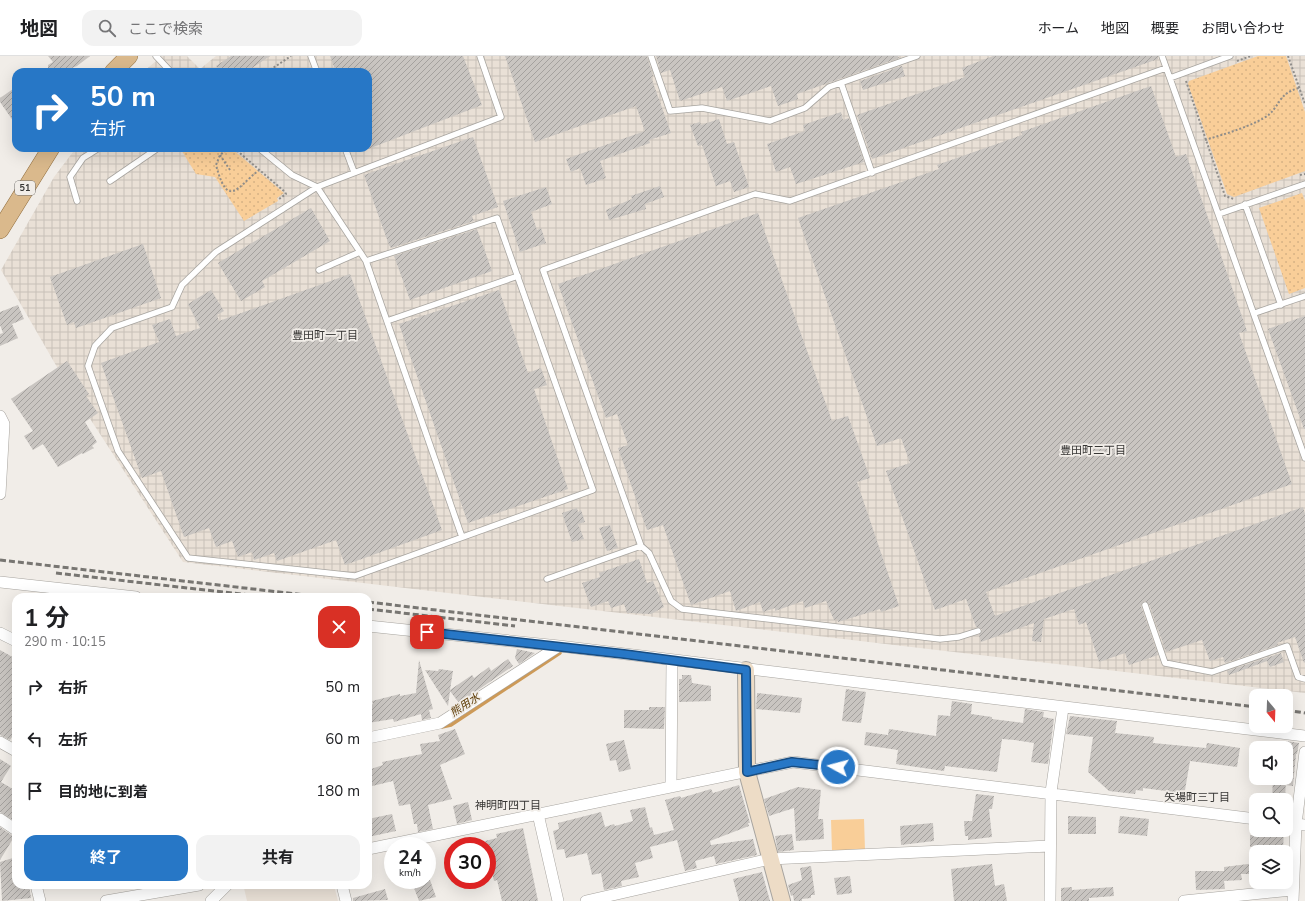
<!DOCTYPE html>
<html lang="ja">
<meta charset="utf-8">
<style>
:root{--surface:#fff;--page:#f2f2f2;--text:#202124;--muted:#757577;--line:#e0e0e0;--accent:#2777c6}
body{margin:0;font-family:"Nunito Sans","Noto Sans JP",sans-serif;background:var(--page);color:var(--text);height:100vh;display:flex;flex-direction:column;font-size:15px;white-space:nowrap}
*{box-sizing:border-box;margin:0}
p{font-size:13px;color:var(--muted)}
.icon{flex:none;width:22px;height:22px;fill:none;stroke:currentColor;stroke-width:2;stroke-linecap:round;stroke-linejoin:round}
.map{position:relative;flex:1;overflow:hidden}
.panel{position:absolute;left:12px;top:537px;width:360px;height:296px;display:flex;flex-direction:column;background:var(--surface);border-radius:12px;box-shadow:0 4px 16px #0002}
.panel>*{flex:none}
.guide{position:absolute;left:12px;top:12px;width:360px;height:84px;border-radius:12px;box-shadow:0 4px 16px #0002;background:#2777c6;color:#fff;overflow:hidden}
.needle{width:26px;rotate:161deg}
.controls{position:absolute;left:1249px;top:633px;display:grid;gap:8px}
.controls a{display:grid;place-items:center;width:44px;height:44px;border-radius:8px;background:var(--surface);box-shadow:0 4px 16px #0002;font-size:20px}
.speed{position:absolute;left:384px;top:781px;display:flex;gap:8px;font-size:20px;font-weight:700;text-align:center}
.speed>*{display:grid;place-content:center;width:52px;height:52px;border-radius:50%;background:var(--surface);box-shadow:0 4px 16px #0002;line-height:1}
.speed small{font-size:10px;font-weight:400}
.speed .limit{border:6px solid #d22;background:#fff;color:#111}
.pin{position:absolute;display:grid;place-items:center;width:34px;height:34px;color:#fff;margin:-17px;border-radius:8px;box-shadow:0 2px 6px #0006}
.me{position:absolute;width:44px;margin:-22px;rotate:277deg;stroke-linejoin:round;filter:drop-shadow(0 0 3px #0008)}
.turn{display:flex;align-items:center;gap:14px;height:84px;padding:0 12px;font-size:18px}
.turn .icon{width:52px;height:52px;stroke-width:2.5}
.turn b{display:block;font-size:28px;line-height:34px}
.round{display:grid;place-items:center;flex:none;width:42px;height:42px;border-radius:12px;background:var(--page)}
.head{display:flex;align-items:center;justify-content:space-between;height:68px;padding:0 12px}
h1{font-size:24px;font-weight:700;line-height:30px}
.button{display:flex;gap:8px;margin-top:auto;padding:8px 12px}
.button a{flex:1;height:46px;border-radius:12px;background:var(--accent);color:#fff;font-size:16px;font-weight:700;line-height:46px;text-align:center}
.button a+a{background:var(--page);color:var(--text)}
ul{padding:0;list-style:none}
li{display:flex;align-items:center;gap:12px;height:52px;padding:0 12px}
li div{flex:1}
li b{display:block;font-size:15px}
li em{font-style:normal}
header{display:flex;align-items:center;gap:24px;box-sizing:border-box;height:56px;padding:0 20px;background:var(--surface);border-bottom:1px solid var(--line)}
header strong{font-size:19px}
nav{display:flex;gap:22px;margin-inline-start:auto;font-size:14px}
.search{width:280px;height:36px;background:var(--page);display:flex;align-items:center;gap:10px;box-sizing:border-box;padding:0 14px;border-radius:12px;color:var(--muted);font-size:15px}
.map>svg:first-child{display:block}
.built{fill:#e9e0d6}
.industrial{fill:url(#industrial-grid)}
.green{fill:#f9ce98}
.garden{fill:url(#garden-dots)}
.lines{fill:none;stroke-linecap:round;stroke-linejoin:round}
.stream{stroke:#cd9a58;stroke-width:3.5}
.building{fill:url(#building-hatch)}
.lane-casing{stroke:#a7a49f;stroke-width:7}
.street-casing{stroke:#a7a49f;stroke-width:12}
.secondary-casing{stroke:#a7a49f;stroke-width:18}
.primary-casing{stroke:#916d3c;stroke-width:18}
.path{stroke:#8f8d8a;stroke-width:2;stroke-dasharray:2 2;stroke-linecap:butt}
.lane{stroke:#fff;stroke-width:5.5}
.street{stroke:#fff;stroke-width:11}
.secondary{stroke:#eddcc6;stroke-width:16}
.primary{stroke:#dab98c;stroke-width:17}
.rail{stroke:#787672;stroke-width:3;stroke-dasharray:6 3;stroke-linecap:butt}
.route-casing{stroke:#194d81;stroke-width:10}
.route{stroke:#2777c6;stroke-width:7}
.labels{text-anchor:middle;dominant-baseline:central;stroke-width:3.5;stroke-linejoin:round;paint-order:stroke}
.shield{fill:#f1ede8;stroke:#6f6d6a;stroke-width:1}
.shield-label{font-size:9px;font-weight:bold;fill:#373634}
.neighbourhood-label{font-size:11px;fill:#373634;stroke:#f1ede8}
.water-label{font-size:11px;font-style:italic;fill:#5e3c05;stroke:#f1ede8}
</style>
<header>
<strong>地図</strong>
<div class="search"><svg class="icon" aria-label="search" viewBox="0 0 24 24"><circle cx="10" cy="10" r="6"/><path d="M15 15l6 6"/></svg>ここで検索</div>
<nav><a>ホーム</a><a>地図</a><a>概要</a><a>お問い合わせ</a></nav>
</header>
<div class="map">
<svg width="1305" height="845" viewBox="0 0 1305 845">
<defs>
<pattern id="industrial-grid" width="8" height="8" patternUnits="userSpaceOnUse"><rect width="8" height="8" fill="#e9e0d6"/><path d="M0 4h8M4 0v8" fill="none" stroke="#c8c1b8"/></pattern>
<pattern id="garden-dots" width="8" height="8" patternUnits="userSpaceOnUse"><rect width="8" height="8" fill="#f9ce98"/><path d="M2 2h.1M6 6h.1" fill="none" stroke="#d6b284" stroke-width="1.8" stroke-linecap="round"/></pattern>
<pattern id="building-hatch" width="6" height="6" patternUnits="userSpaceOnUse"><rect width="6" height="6" fill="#c9c5c1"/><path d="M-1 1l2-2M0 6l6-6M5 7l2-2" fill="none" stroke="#a4a19e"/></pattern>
</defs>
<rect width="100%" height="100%" fill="#f1ede8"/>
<path class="built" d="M258,829h76l4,16h-91l-3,-13z"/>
<path class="industrial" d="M162,0h25l13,13 16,-13h1089v637l-1122,-131 -122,-188 -60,-104 53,-93 22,-29h292v-76h-225z"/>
<path class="green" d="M864,763l1,32 -33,1 -1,-32z"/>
<path class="garden" d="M1258,0h28l19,56v59l-71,26 -7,-3 -39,-110 1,-3z
M180,92h51l53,45 -7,5 1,3 -34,20 -29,-44 -19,-3z
M1302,137l3,8v87l-16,6 -30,-86z"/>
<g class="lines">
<path class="stream" d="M442,671l9,-2 109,-72"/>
</g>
<path class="building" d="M48,0h42l-13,10 -15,6h-14v-7l5,-3z
M231,0h39l-24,16h-26l-4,-6z
M330,0h133l19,49 -114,44v-77h-32z
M505,0h142l6,20 -2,1 20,56 -22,7 1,3 -50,18 6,17 -20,7 -6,-17 -9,4 -5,-13 79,-28 -9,-25 -101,36z
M656,0h242l1,2 -102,36 1,5 -20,7 -7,-20 -44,15 -5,-14 -42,14 -10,-31 -9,3z
M993,0h165v3l-286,100 -15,-44 108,-38 -3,-9z
M902,10l3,10 -42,14 -3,-9z
M1151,30l25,71 10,-3 61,177 -8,2 53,151 -306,108 9,24 308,-109 2,7v148l-1,1 -9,-26 -18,6 1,2 -53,18 -2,-6 -13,4 -8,-21 -36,12 -17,-48 -4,-3 -3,2 -1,3 17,49 -29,10 -4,-12 -26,9 -13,-40 -7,3 -5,-16 -30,10 -3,23 -9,-1 2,-18 -53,19 -2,-7 3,-6 -6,-2 -10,-28 -31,11 -49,-139 24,-8 -9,-25 -24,8 -79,-228 141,-49 -2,-4 85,-30 -1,-3z
M16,31v38l-16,-23v-4z
M841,56l2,8 6,-2 15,44 -68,22 -6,-17 -14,5 -9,-28 38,-13 -2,-6z
M719,63l8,25 7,-2 15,45 -15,5 -4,-11 -14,5 -14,-41 -4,1 -8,-21 10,-3 1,3z
M473,81l25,70 -26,9 2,5 -83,27 -2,-3 -25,-70z
M660,130l4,11 -19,7 1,5 -37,11 -3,-10 26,-11 -1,-3z
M546,131l6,17 -21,8 6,18 4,-2 5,15 -26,9 -17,-51z
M311,152l19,33 -68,40 3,6 -24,14 -23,-38z
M758,157l74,208 16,-5 22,62 -13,4 42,124 -18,6 -1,-3 -42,13 -1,-3 -3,1 -8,-19 -21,7 -2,-7 -28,10v-3l-12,4 -3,-10 -24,9 -6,-20 -39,14 -28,-80 -16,5 -29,-82 10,-3 -11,-31 -11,4 -48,-134z
M477,173l15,42 -82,29 -16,-44z
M143,188l18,54 -85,30 -2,-6 -7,3 -17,-48z
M350,218l92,256 -97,35 -9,-25 -59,21 -3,-8 -20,7 -2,-8 -14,5 -6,-16 -16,6 -7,-19 -25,9 -23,-66 -19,7 -41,-115 58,-21 -7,-17 18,-6 6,17 24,-8 -12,-24 23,-14 13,21 -7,4 2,6z
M499,234l29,83 13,-5 6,17 -13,4 34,100 -100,34 -69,-199z
M18,249l6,14 -12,5 6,14 -18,8v-12l3,-1 -3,-8v-13z
M1305,260v113h-1l-36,-100z
M67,305l22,33 -3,2 12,17 -13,9 12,20 -5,4 2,2 -11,6 -1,-1 -24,14 -15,-23 -10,6 -9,-14 9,-5 -22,-32z
M577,452l1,4 3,-2 4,12 -7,2 6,15 -12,3 -10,-29z
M610,469l8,23 -11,3 -8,-23z
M639,503l8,24 6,-2 11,26 -13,7 -24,-1 -3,-9 -13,4 -3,-7 -17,6 -9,-24 18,-6 -1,-4z
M517,593l18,4 -16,11 -4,-6z
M0,594l16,9v72l-6,9 -10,-5z
M1281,597l3,9 -14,5 -3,-6 -38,14 -2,-4z
M508,603l5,7 -54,37 -9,-12 -2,15 -23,-36 13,1 1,-2 14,2 -3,19 22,-15 2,3 15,-11 2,4z
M419,604l14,49 -4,1 2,8 -9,2 -1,-6 -27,8 -1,-3 -25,4v-17l5,-2 -1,-3 28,-7v2l16,-3z
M682,619h9l1,8 19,3v15l-32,1v-23h3z
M846,633l20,3 -5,31 -19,-2z
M757,637l45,5 -2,15 -44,-4z
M952,645l20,3 -1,10 21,3v2l31,4 2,-14 19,3 -1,5 11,2 -6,45 -17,-2 3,-19 -19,-3 -13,-1 -5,33 -52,-6 -1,5 -48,-7 2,-14 -34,-5 2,-13 22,3 1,-6 47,7 2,-21 12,1z
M649,651h16l-1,22 -40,-1v-18h25z
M1070,660l47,5 -2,12 39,4 -1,6 53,5 1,-5 33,5 -3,19 -47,-6 -6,35 -19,-3 1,-2 -23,-3v3l-7,-1 -1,4 -26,-3 -21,-19 5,-35 -27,-3z
M455,673l10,25 -25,11 12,34 -24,6 5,24 -15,3 -1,-8h-3l-4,-20 -11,2 -6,-25 -25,6v-17l15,-5 -1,-3 40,-8 -2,-10 20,-3 -2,-6z
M624,684l7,29 -12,3 -3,-12 -6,1 -4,-17z
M1286,685l13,2 -2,11h-1l-3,32 -7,-1z
M0,703l11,7 -10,16 15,9 -4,8 4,2v21l-16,-10z
M1273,722h13l-1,22h-13z
M739,729l11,38h-2l1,3 -39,15 1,4 42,-6 4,16 -41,9 -2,-8 -19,5 2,7 -12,3 -8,-31 -27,7 3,11 -18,5 4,14 -18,4 1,5 -18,4 -3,-17 -9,2 -5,-22 -21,5 -2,-9 -7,1 -4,-19 6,-2 -1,-6 43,-11 4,15 9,-3 1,2 18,-5 -3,-11 15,-3 5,21 2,-1 2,8 20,-5 -9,-30 15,-4 1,2 30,-9 2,4z
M798,731l23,3 -3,29h5l1,20 -28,2 -2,-33 -25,8 -5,-17z
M976,738l18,2 -2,13h-3l3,28 -24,3v-4h-3l-1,-15h8z
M468,746l4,18 -15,4 -4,-18z
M392,758l4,17 -28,6v-18z
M1068,760l28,1v17h-28z
M1120,760l29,3 -2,17 -29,-3z
M933,767l1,18 -33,4 -1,-19z
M0,771l14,10 -14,23z
M523,772l15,73h-36l-5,-21 -3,1 -9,-40 12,-3 -1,-4z
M1270,774h14l-1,19 -33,-2v-12h8v-3l12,1z
M792,778l2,16 -16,2 -3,-16z
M16,801v28h13l2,13 -29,3 -2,-39z
M1256,807v11h-15l1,6 -18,1 1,8 -29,1 -1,-19h29v-4z
M992,808l3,22 9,-2 3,17h-53l-3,-32z
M811,810l4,29h-4v3l-9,1v2h-8l-1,-6 -2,1 -3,-11 14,-5 -2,-12z
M762,816l8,29h-31l-6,-22z
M850,820l2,17 -15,2 -3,-17z
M411,824h19l6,17 -17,4z
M1072,831v3l41,-3 1,9 -25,2v3h-28v-13z
M385,833l3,11 -35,1v-3z"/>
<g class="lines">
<defs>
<path id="lane" d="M156,0l15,16
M311,0l6,16
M651,0l19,55 32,-3 68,13 35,-13 24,-21 88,-31
M1162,0l143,402
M1170,22l60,-22
M841,27l31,90
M259,92l33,27 25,12 49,74 96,276
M345,92l9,24
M110,125l48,-33
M77,145l-7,-24 13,-19 16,-10
M1245,148l36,101
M1219,158l86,-30
M366,205l131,-43 96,272 -238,86 -167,-18 -70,-107 -30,-85 7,-20 17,-18 60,-21 10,-22 34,-33 101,-65 184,-70 -21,-61
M319,214l41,-18
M1255,257l50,-17
M387,265l131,-45
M547,523l94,-33
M1145,549l20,58 47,9 75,-26 11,31 7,2
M978,575l-19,6 -19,2 -258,-30 -11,-8 -22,-48 -8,-7 -98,-276 212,-76 35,7 376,-133"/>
<path id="street" d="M0,360l4,8 -4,70
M0,526l136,15
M368,570l191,20 746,90
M0,577l16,8
M368,682l72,-15 119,-77
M0,686l16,9
M671,731l1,-127
M538,758l20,87
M0,763l16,11
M1286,767l19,2
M368,793l425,-87 463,57
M36,829l4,16
M342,829l4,16
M106,845l93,-16
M211,845l16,-16
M586,845l184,-42 280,-13
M1050,845l1,-109 12,-84
M1184,845l108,-11
M1293,845l3,-77 9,-72"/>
<path id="secondary" d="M746,614l1,102 35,129"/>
<path id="primary" d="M113,16l16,-16
M0,174l51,-82"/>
</defs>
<use href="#lane" class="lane-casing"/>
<use href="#street" class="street-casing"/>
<use href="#secondary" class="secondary-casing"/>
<use href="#primary" class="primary-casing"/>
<path class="path" d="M1288,0l17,48
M1237,5l14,-5
M267,16l24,-16
M1186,25l39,115 9,3
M1205,84c20,-6 41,-12 59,-22 17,-10 12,-24 35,-30
M229,92l-9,7 -4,10c12,45 21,22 43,5
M234,92l51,44 1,2 -7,5
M220,99l10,15
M1300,119l5,-1"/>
<use href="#lane" class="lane"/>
<use href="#street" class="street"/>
<use href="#secondary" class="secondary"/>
<use href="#primary" class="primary"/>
<path class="rail" d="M0,504l323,37
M56,517l211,24
M368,546l888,105
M368,553l147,17
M1286,654l19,3"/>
</g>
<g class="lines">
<defs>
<path id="route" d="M427,576l197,22 122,16 1,102 45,-10 46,5"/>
</defs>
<use href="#route" class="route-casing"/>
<use href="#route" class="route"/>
</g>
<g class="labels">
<rect class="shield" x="15" y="125" width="20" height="14" rx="3"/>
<g class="shield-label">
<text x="25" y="132">51</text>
</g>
<g class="neighbourhood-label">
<text x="325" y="279">豊田町一丁目</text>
<text x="1093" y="394">豊田町二丁目</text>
<text x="1197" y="741">矢場町三丁目</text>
<text x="508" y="749">神明町四丁目</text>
</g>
<g class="water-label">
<text transform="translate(465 649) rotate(-33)">熊用水</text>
</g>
</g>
</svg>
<div class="controls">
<a><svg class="needle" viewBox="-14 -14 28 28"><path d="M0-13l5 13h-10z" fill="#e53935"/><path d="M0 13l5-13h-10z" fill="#757577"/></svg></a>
<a><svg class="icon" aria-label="sound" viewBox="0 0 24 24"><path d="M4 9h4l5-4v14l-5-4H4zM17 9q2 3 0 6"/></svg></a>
<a><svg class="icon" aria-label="search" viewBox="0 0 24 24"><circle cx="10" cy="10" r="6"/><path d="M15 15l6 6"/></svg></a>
<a><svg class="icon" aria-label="layers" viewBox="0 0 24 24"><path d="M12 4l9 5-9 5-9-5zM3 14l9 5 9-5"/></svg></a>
</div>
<div class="speed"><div>24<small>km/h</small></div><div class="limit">30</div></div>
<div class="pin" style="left:427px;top:576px;background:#d93025"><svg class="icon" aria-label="arrive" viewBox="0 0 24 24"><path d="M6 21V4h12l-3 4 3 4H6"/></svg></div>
<svg class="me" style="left:838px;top:711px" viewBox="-20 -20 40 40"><circle r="17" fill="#2777c6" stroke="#fff" stroke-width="3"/><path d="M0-11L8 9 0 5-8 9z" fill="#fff"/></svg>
<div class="guide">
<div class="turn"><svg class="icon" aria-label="right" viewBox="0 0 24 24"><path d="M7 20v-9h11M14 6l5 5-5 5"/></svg><div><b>50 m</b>右折</div></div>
</div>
<section class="panel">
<div class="head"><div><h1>1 分</h1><p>290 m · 10:15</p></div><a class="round" style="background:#d93025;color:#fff"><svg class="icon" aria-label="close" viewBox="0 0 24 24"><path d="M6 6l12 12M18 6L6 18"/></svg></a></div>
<ul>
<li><svg class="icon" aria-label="right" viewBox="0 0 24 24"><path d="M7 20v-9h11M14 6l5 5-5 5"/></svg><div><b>右折</b></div><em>50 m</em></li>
<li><svg class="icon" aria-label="left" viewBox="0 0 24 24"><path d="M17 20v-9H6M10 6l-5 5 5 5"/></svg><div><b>左折</b></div><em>60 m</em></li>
<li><svg class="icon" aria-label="arrive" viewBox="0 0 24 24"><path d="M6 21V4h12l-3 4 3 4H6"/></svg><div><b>目的地に到着</b></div><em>180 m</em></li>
</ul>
<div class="button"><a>終了</a><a>共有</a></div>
</section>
</div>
